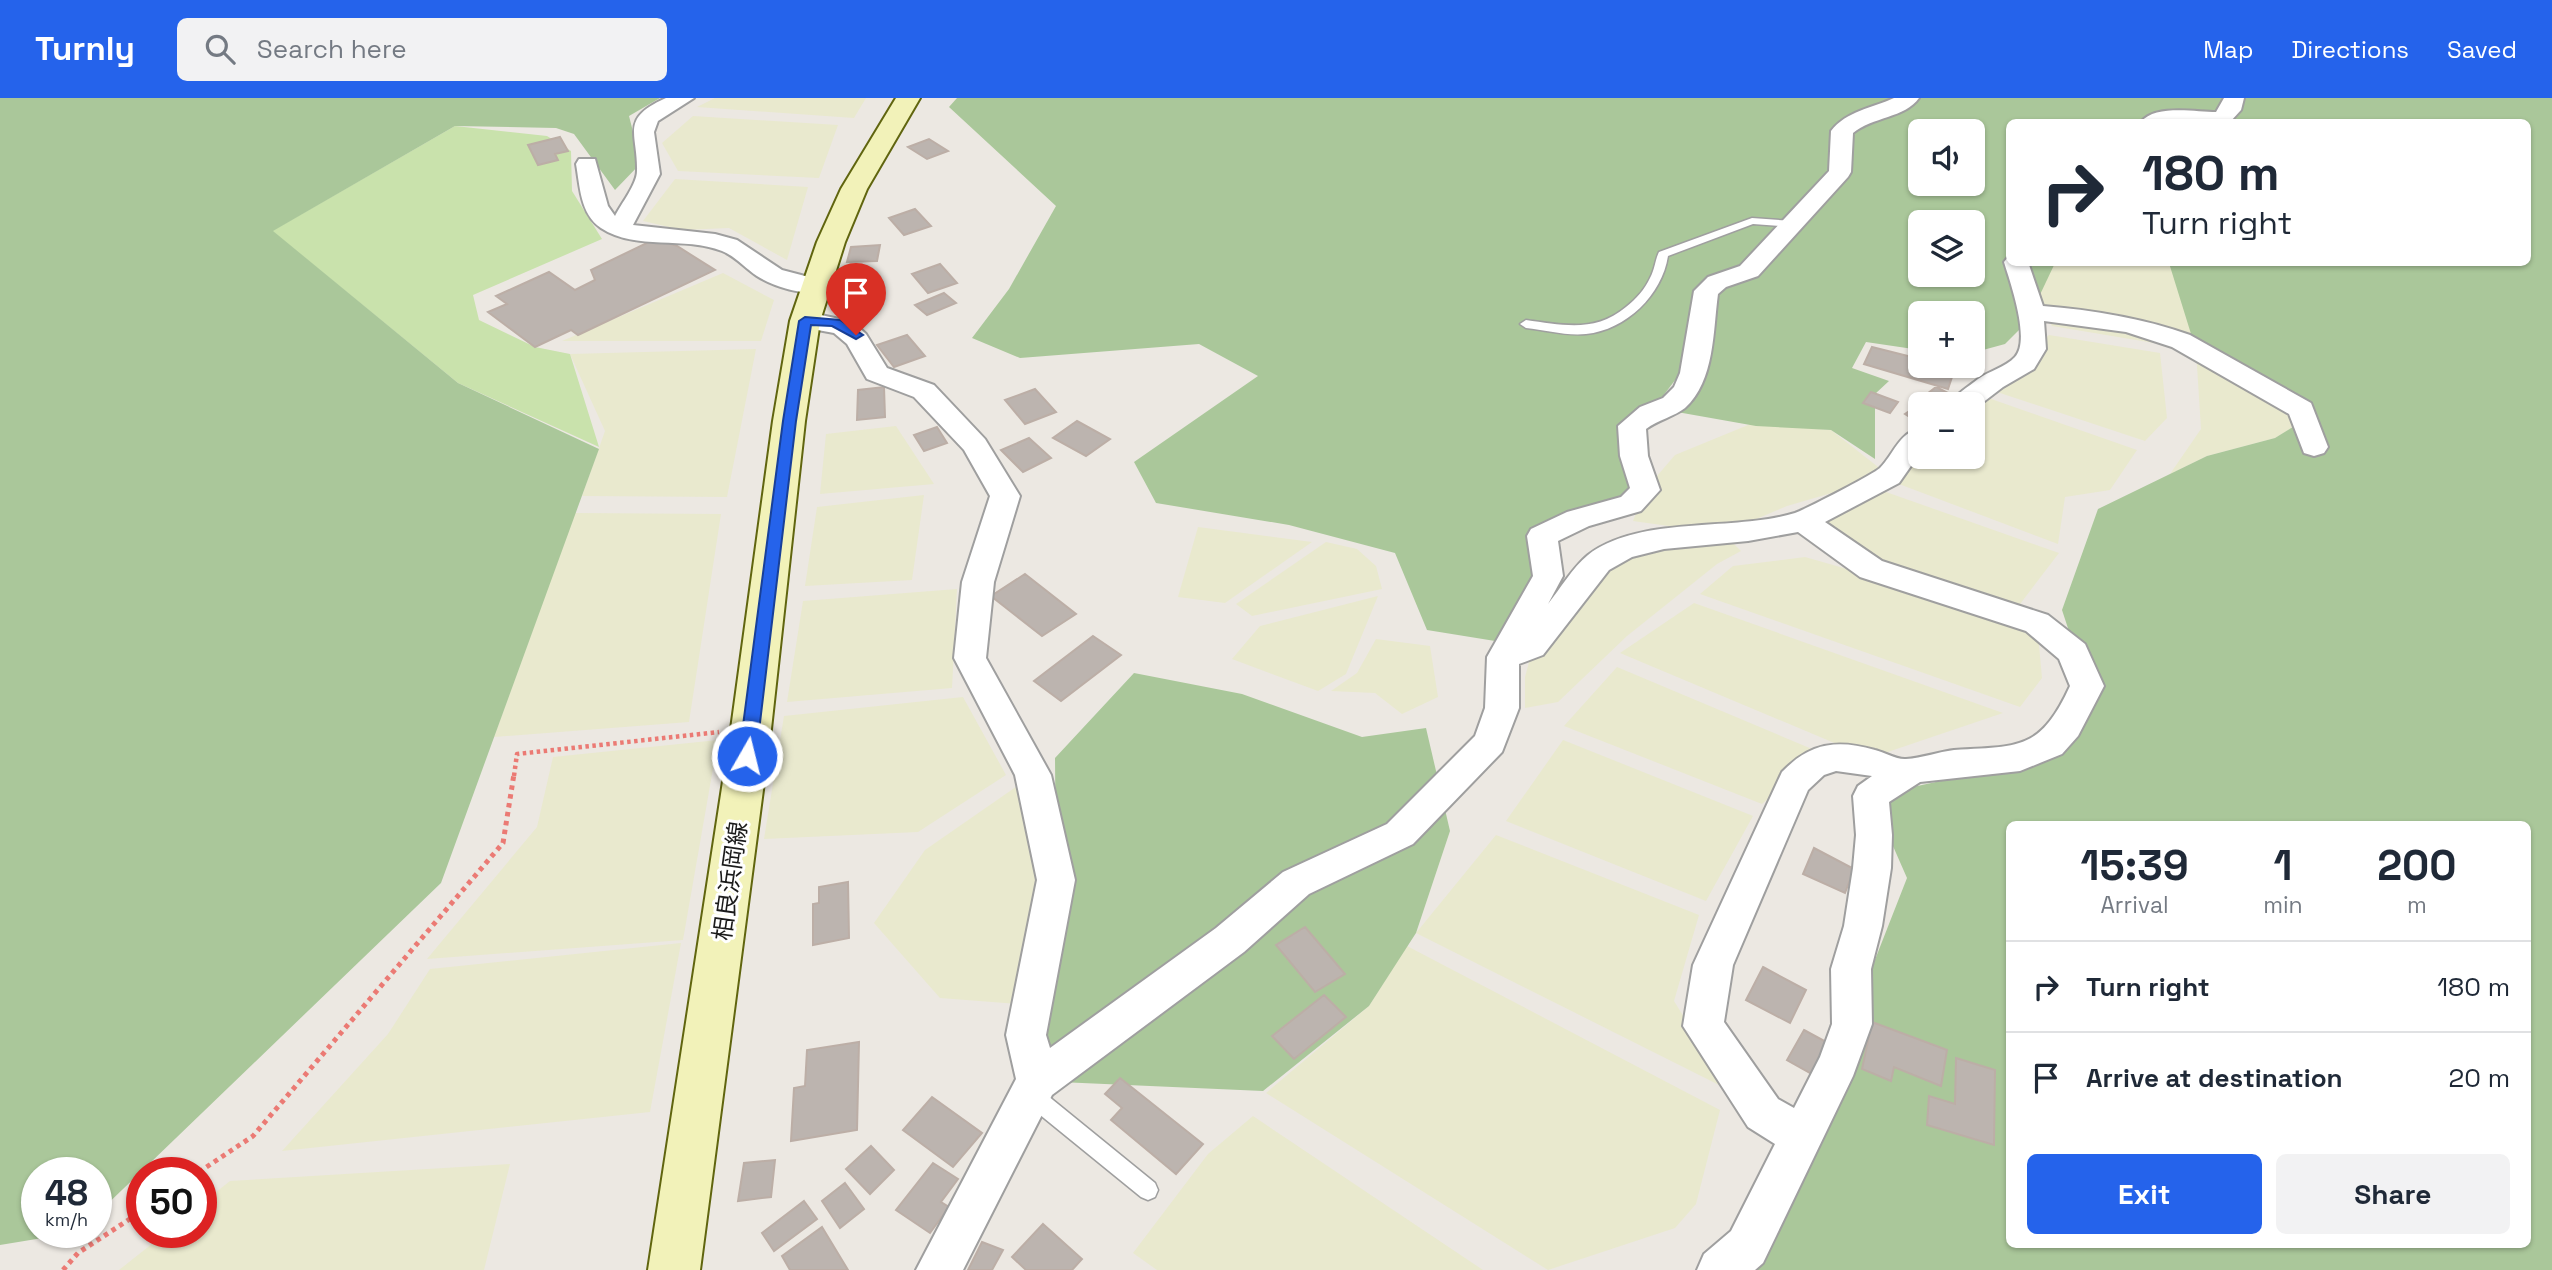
<!DOCTYPE html>
<meta charset="utf-8">
<style>
:root{--surface:#fff;--page:#f2f2f3;--text:#1f2937;--muted:#747a83;--line:#e0e1e3;--accent:#2563eb}
body{margin:0;font-family:"Space Grotesk","Noto Sans JP",sans-serif;background:var(--page);color:var(--text);height:100vh;display:flex;flex-direction:column;font-size:26px;white-space:nowrap}
*{box-sizing:border-box;margin:0}
p{font-size:23px;color:var(--muted)}
.icon{flex:none;width:38px;height:38px;fill:none;stroke:currentColor;stroke-width:2;stroke-linecap:round;stroke-linejoin:round}
.map{position:relative;flex:1;overflow:hidden}
.details{position:absolute;left:2006px;top:723px;width:525px;height:427px;display:flex;flex-direction:column;background:var(--surface);border-radius:10px;box-shadow:0 2px 5px #0004}
.details>*{flex:none}
.guide{position:absolute;left:2006px;top:21px;width:525px;height:147px;border-radius:10px;box-shadow:0 2px 5px #0004;background:#fff;color:var(--text);overflow:hidden}
.fabs{position:absolute;left:1908px;top:21px;display:grid;gap:14px}
.fabs a{display:grid;place-items:center;width:77px;height:77px;border-radius:10px;background:var(--surface);box-shadow:0 2px 5px #0004;font-size:35px}
.speed{position:absolute;left:21px;top:1059px;display:flex;gap:14px;font-size:35px;font-weight:700;text-align:center}
.speed>*{display:grid;place-content:center;width:91px;height:91px;border-radius:50%;background:var(--surface);box-shadow:0 2px 5px #0004;line-height:1}
.speed small{font-size:18px;font-weight:400}
.speed .limit{border:10px solid #d22;background:#fff;color:#111}
.pin{position:absolute;display:grid;place-items:center;width:60px;height:60px;color:#fff;margin:-72px -30px;border-radius:50% 50% 50% 0;rotate:-45deg;box-shadow:0 0 7px #0007}
.pin .icon{rotate:45deg}
.me{position:absolute;width:77px;margin:-38px;rotate:8deg;stroke-linejoin:round;filter:drop-shadow(0 0 5px #0008)}
.turn{display:flex;align-items:center;gap:24px;height:147px;padding:0 21px;font-size:32px}
.turn .icon{width:91px;height:91px;stroke-width:2.5}
.turn b{display:block;font-size:49px;line-height:60px}
.eta{display:flex;justify-content:space-evenly;align-items:center;height:119px;text-align:center}
.eta b{font-size:42px;font-weight:700;line-height:49px}
.primary-button{display:flex;gap:14px;margin-top:auto;padding:14px 21px}
.primary-button a{flex:1;height:80px;border-radius:10px;background:var(--accent);color:#fff;font-size:28px;font-weight:700;line-height:80px;text-align:center}
.primary-button a+a{background:var(--page);color:var(--text)}
ul{padding:0;list-style:none}
li{display:flex;align-items:center;gap:21px;height:91px;padding:0 21px;border-top:2px solid var(--line)}
li div{flex:1}
li b{display:block;font-size:26px}
li em{font-style:normal}
header{display:flex;align-items:center;gap:42px;box-sizing:border-box;height:98px;padding:0 35px;background:var(--accent);color:#fff}
header strong{font-size:33px}
nav{display:flex;gap:38px;margin-inline-start:auto;font-size:24px}
.search{width:490px;height:63px;background:var(--page);display:flex;align-items:center;gap:18px;box-sizing:border-box;padding:0 24px;border-radius:10px;color:var(--muted);font-size:26px}
.map>svg:first-child{display:block}
.farmland{fill:#e9e9ce}
.grass{fill:#c9e2ac}
.forest{fill:#aac79a;fill-rule:evenodd}
.building{fill:#bcb4af;stroke:#bcaea6;stroke-width:2}
.lines{fill:none;stroke-linecap:round;stroke-linejoin:round}
.lane-casing{stroke:#9f9f9f;stroke-width:3}
.street-casing{stroke:#9f9f9f;stroke-width:4}
.secondary-casing{stroke:#60650f;stroke-width:4}
.path-far1{stroke:#eb7a74;stroke-width:4.5;stroke-dasharray:3.5 3.5;stroke-linecap:butt}
.path{stroke:#eb7a74;stroke-width:5;stroke-dasharray:4.5 4.5;stroke-linecap:butt}
.lane{fill:#fff;fill-rule:evenodd}
.street{fill:#fff;fill-rule:evenodd}
.secondary{fill:#f2f2b9;fill-rule:evenodd}
.route{fill:#2563eb;stroke:#184099;stroke-width:2}
.labels{text-anchor:middle;dominant-baseline:central;stroke-width:6;stroke-linejoin:round;paint-order:stroke}
.street-label{font-size:24px;fill:#1b1b1b;stroke:#fff}
</style>
<header>
<strong>Turnly</strong>
<div class="search"><svg class="icon" aria-label="search" viewBox="0 0 24 24"><circle cx="10" cy="10" r="6"/><path d="M15 15l6 6"/></svg>Search here</div>
<nav><a>Map</a><a>Directions</a><a>Saved</a></nav>
</header>
<div class="map">
<svg width="2552" height="1172" viewBox="0 0 2552 1172">
<rect width="100%" height="100%" fill="#ece8e2"/>
<path class="farmland" d="M715,0h151l-12,20 -157,-11z
M693,18l145,9 -19,53 -141,-7 -16,-28z
M675,81l133,8 -21,73 -58,-32 -47,2 -39,-9z
M2016,165h154l143,152 -38,23 -68,18 -37,18 31,-45 -5,-79 -144,-24z
M723,175l51,27 -13,41h-199z
M2049,237l111,18 7,65 -22,23 -160,-53z
M756,251l-29,148 -145,-1 23,-65 -35,-77z
M1977,296l160,56 -27,40 -45,7 -7,47 -175,-66 -96,28 -64,27 18,18 -24,13 -90,72 -69,66 -33,6v-31l6,-22 91,-106 97,-16 -86,-12 12,-31 30,-35 78,-32 78,7 56,44 33,-34v17h52v-53h-8z
M896,328l38,58 -114,10 6,-60z
M1869,388l190,67 -42,55 -146,-39 -64,-51z
M924,397l-12,85 -107,6 12,-79z
M575,415l146,1 -32,208 -195,15z
M1198,429l114,15 -87,61 -47,-6z
M1326,444l31,7 19,17 6,23 -130,27 -16,-12z
M1805,459l232,66 5,55 -22,29 -320,-113 33,-28z
M957,491l-5,99 -165,14 16,-101z
M1378,498l-32,78 -28,17 -86,-32 28,-33z
M1694,505l309,110 -133,45 -250,-105z
M1376,541l54,7 8,51 -36,17 -27,-21 -44,-2 26,-18z
M1617,569l202,85 -57,52 -198,-78z
M963,599l43,78 -88,57 -154,7 20,-123z
M718,642l-35,200 -256,19 110,-132 16,-70z
M1563,642l190,76 -47,85 -200,-80z
M1033,677l23,105 -24,125 -92,-7 -66,-75 51,-73z
M1496,737l203,80 -25,86 55,89 -313,-157z
M681,845l-31,169 -368,39 106,-117 42,-65z
M1407,848l313,164 -24,94 -21,24 -127,42 -282,-177 103,-87z
M1253,1018l230,154h-326l-24,-17 75,-99z
M510,1066l-26,106h-365l48,-38h34v-28l29,-23z"/>
<path class="grass" d="M455,28l92,10 24,15 1,40 30,48 -129,56 6,25 56,27 35,7 29,93 -141,-64 -186,-152z"/>
<path class="forest" d="M0,0h660l-31,18 12,47 -26,27 -41,-56 -18,-6 -101,-2 -182,105 185,152 141,66 -158,434 -345,332v-43h-59v60h42l-79,13z
M957,0h1595v1172h-838l108,-175 85,-217 -36,-82 190,-41 26,-69 -25,-76 36,-101 109,-53 68,-18 37,-23 -116,-65 -27,-87 358,-1v-140h-518v140l46,1 -28,59 -22,22 -33,9v-40h-52v37l-54,-8 -14,26 37,13 -14,13v65l-44,-29 -75,-4 -79,-14 18,-58 -45,59 -19,91 -89,32 -10,111 -105,-17 -32,-77 -106,-28 -133,-22 -22,-41 124,-86 -59,-32 -179,14 -48,-20 37,-49 47,-83 -107,-99zM1920,33h52v53h-52zM1920,124h52v53h-52zM2009,726h518v420h-518z
M1134,575l108,21 120,43 64,-9 24,103 -34,102 -47,73 -106,85 -226,-10 19,-201 -1,-122z"/>
<path class="building" d="M560,39l8,14 -13,3 3,6 -20,5 -10,-20z
M929,41l19,12 -21,8 -19,-12z
M915,111l16,17 -27,9 -15,-17z
M655,141l22,7 38,24 -137,65 -7,-5 -36,17 -47,-35 19,-8 -11,-8 53,-24 26,18 20,-10 -4,-10z
M880,147l-3,16 -30,1 4,-15z
M940,166l17,19 -29,10 -16,-19z
M944,195l12,10 -29,12 -12,-10z
M907,237l18,21 -31,11 -17,-22z
M1872,249l48,12v7l35,2 -7,21 -84,-25z
M884,289l1,30 -28,3 1,-30z
M1936,289l20,10 -8,7h-28v3l-6,-3z
M1035,291l21,23 -31,12 -20,-24z
M1871,294l27,10 -8,11 -27,-10z
M1914,310l6,4 -1,11 -14,-9z
M1077,323l33,18 -24,17 -33,-18z
M937,329l10,16 -23,8 -10,-16z
M1029,340l22,20 -28,14 -22,-22z
M1025,476l51,40 -34,22 -51,-40z
M1093,538l28,19 -60,46 -27,-20z
M1814,750l40,21 -9,24 -42,-19z
M848,784l1,56 -36,7v-41l6,-1v-16z
M1305,829l40,47 -30,18 -39,-47z
M1763,869l43,23 -16,33 -44,-23z
M1324,897l22,22 -52,42 -22,-23z
M1872,924l75,28 -6,36 -47,-19 -3,14 -29,-12z
M1804,932l24,13 -16,31 -25,-14z
M859,944l-2,88 -66,11 3,-53 11,-2 2,-36z
M1956,960l39,12 -1,75 -67,-20 2,-29 26,8z
M1120,980l83,66 -27,30 -65,-54 11,-12 -17,-14z
M932,999l50,36 -29,34 -50,-37z
M871,1048l23,24 -24,24 -24,-25z
M775,1062l-4,37 -33,4 6,-38z
M933,1065l25,16 -17,23 8,5 -19,26 -34,-23z
M845,1085l19,26 -24,19 -18,-27z
M804,1103l13,18 -43,32 -12,-18z
M1043,1126l39,35 -10,11h-46l-14,-13z
M822,1129l26,43h-58l-8,-14z
M982,1144l21,8 -11,20h-24z"/>
<g class="lines">
<defs>
<path id="lane" d="M1752,120l40,3 6,3 -6,3 -39,-3 -85,32c-6,39 -42,74 -82,78 -20,2 -41,-4 -60,-6l-6,-4 6,-4c37,5 69,13 100,-13 10,-8 19,-18 24,-29 5,-9 5,-18 9,-26z
M1030,987l7,2 118,96 3,7 -3,7 -7,3 -7,-3 -118,-96 -3,-7 3,-7z"/>
<path id="street" d="M666,0h28l-36,23 -4,11 6,42 -27,51 82,9 22,6 45,30 42,11 3,5 -3,5c-20,5 -50,-4 -67,-15 -12,-8 -22,-20 -35,-25 -37,-15 -86,0 -121,-23 -21,-14 -21,-42 -25,-64l3,-5h16l13,47 7,10c6,-12 22,-32 22,-45 1,-38 -18,-52 29,-73z
M1894,0h25c-14,20 -47,19 -66,35l-2,39 -3,5 -90,99 -32,11 -8,7c-5,36 -3,87 -33,114 -10,8 -27,12 -39,21l2,27 12,34 -19,21 -52,15 -31,15 5,35 -15,28c12,-15 25,-37 40,-49 52,-40 146,-23 207,-42 11,-4 77,-38 85,-45 14,-14 18,-34 40,-40v25l-21,30 -74,39 57,39 166,54 37,29 19,42 -26,50 -16,18 -42,17 -100,11 -31,20 3,33 -1,33 -9,58 -11,43 1,55 -19,52 -90,187 -8,7h-58l7,-16 27,-23 44,-87 -27,-17 -65,-101 10,-61 89,-193c28,-29 54,-33 93,-22 9,2 22,10 31,9 16,-1 32,-7 48,-9 65,-4 86,1 116,-64l-11,-27 -33,-28 -166,-54 -62,-45 -50,9 -84,8 -32,8 -23,13 -66,85 -24,9v44l-17,44 -89,92 -104,50 -65,58 -192,143 -89,175h-47l100,-191 -10,-44 31,-155 -22,-105 -61,-117 8,-76 28,-86 -26,-46 -50,-53 -47,-18 -20,-35 -13,-11 -38,-7 -4,-5 4,-5 25,-1 32,7 13,12 21,34 47,17 51,54 35,57 -26,86 -8,76 65,117 24,105 -29,155 4,13 166,-120 67,-56 104,-48 88,-88 10,-28 2,-51 46,-81 -6,-40 4,-7 36,-17 54,-15 9,-9 -10,-32 -2,-30 22,-19 23,-9 11,-11 6,-14 14,-82 14,-14 32,-11 89,-95 2,-40c15,-20 42,-23 63,-33zM1836,673l36,5 -14,10 -5,10 3,39 -3,33 -9,58 -13,43 1,55 -12,33 -26,51 -16,-9 -54,-77 9,-57 75,-175 16,-15z
M2224,0h20l-3,12 -11,12h-89c14,-18 55,-10 75,-10z
M2009,158v6h19l15,44c50,4 99,12 147,29l121,68 17,44 -4,6 -10,3 -10,-3 -15,-39 -117,-67 -46,-15 -82,-11 2,28 -12,20 -31,18 -30,23 -1,-6h-23c7,-10 19,-17 29,-25 11,-8 28,-12 37,-22 16,-17 -5,-75 -11,-95z"/>
<path id="secondary" d="M896,0h24l-53,91 -22,53 -25,79 -15,100 -34,308 -71,541h-52l83,-541 42,-308 17,-100 27,-79 24,-53z"/>
</defs>
<use href="#lane" class="lane-casing"/>
<use href="#street" class="street-casing"/>
<use href="#secondary" class="secondary-casing"/>
<path class="path-far1" d="M514,678l3,-22 202,-22"/>
<path class="path" d="M199,1074l54,-36 250,-293 11,-69
M63,1172l15,-17 64,-42"/>
<use href="#lane" class="lane"/>
<use href="#street" class="street"/>
<use href="#secondary" class="secondary"/>
</g>
<path class="route" d="M805,219l35,3 23,15 -7,4 -24,-13 -21,-1 -15,96 -40,335 -3,5h-11l-3,-5 44,-335 16,-100z"/>
<g class="labels">
<g class="street-label">
<text transform="translate(730 783) rotate(-82)">相良浜岡線</text>
</g>
</g>
</svg>
<div class="fabs">
<a><svg class="icon" aria-label="sound" viewBox="0 0 24 24"><path d="M4 9h4l5-4v14l-5-4H4zM17 9q2 3 0 6"/></svg></a>
<a><svg class="icon" aria-label="layers" viewBox="0 0 24 24"><path d="M12 4l9 5-9 5-9-5zM3 14l9 5 9-5"/></svg></a>
<a>+</a>
<a>−</a>
</div>
<div class="speed"><div>48<small>km/h</small></div><div class="limit">50</div></div>
<div class="pin" style="left:856px;top:237px;background:#d93025"><svg class="icon" aria-label="arrive" viewBox="0 0 24 24"><path d="M6 21V4h12l-3 4 3 4H6"/></svg></div>
<svg class="me" style="left:747px;top:658px" viewBox="-20 -20 40 40"><circle r="17" fill="#2563eb" stroke="#fff" stroke-width="3"/><path d="M0-11L8 9 0 5-8 9z" fill="#fff"/></svg>
<div class="guide">
<div class="turn"><svg class="icon" aria-label="right" viewBox="0 0 24 24"><path d="M7 20v-9h11M14 6l5 5-5 5"/></svg><div><b>180 m</b>Turn right</div></div>
</div>
<section class="details">
<div class="eta">
<div><b>15:39</b><p>Arrival</p></div>
<div><b>1</b><p>min</p></div>
<div><b>200</b><p>m</p></div>
</div>
<ul>
<li><svg class="icon" aria-label="right" viewBox="0 0 24 24"><path d="M7 20v-9h11M14 6l5 5-5 5"/></svg><div><b>Turn right</b></div><em>180 m</em></li>
<li><svg class="icon" aria-label="arrive" viewBox="0 0 24 24"><path d="M6 21V4h12l-3 4 3 4H6"/></svg><div><b>Arrive at destination</b></div><em>20 m</em></li>
</ul>
<div class="primary-button"><a>Exit</a><a>Share</a></div>
</section>
</div>
